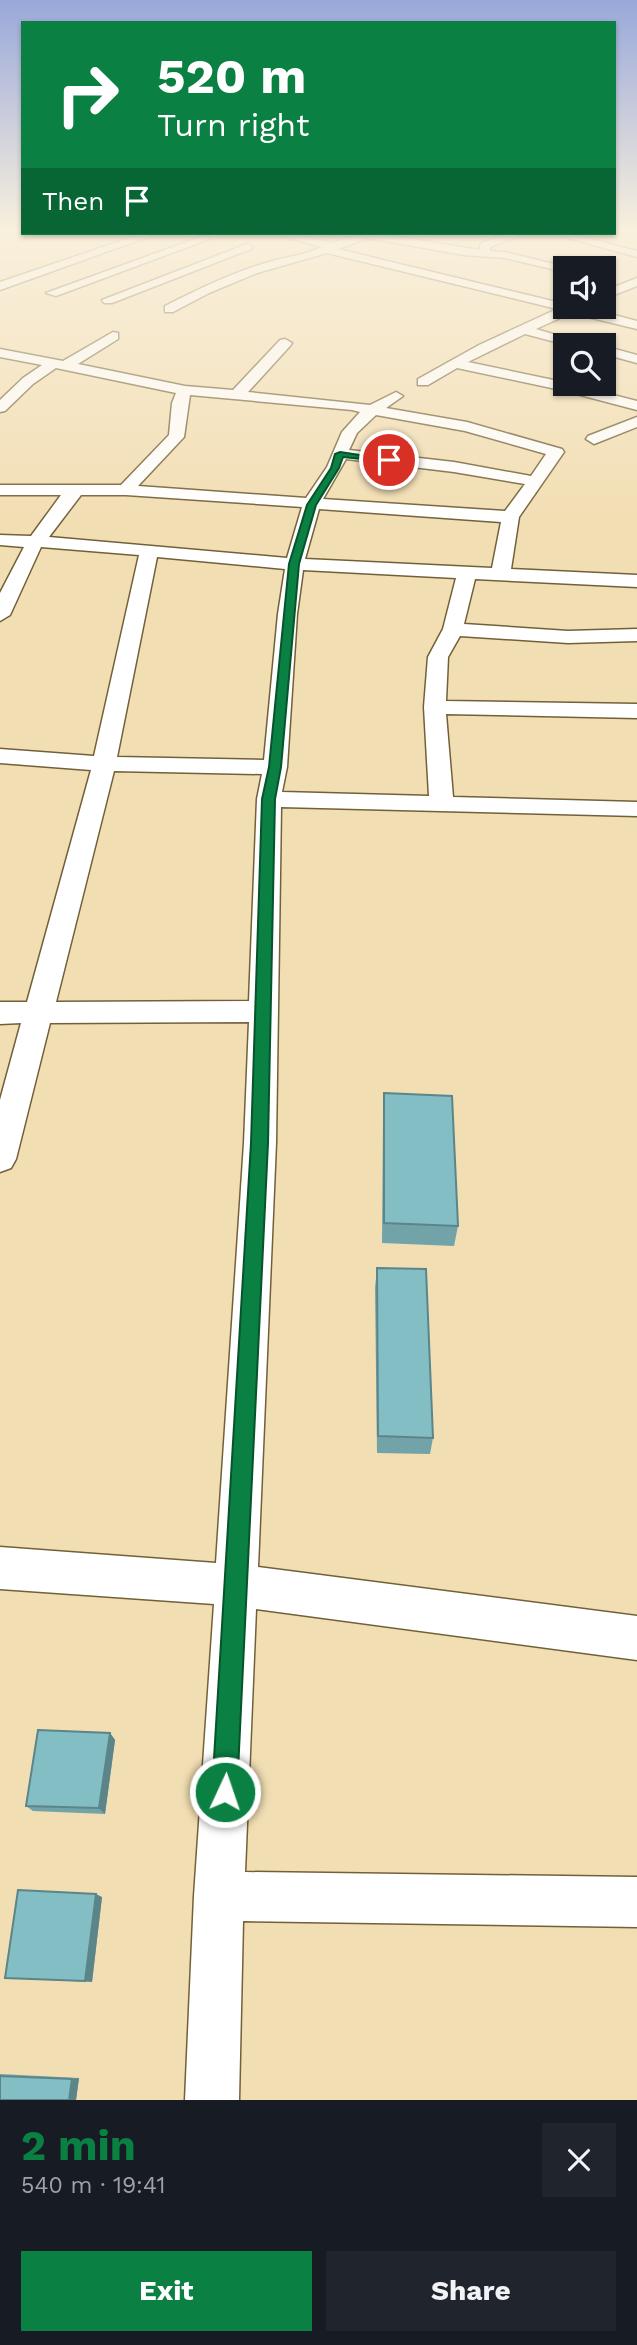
<!DOCTYPE html>
<meta charset="utf-8">
<style>
:root{--surface:#171b24;--page:#20242c;--text:#f1f3f6;--muted:#9ea1a6;--accent:#0b8043}
body{margin:0;font-family:"Work Sans",sans-serif;background:var(--page);color:var(--text);height:100vh;display:flex;flex-direction:column;font-size:26px;white-space:nowrap}
*{box-sizing:border-box;margin:0}
p{font-size:23px;color:var(--muted)}
.icon{flex:none;width:38px;height:38px;fill:none;stroke:currentColor;stroke-width:2;stroke-linecap:round;stroke-linejoin:round}
.map{position:relative;height:2100px;overflow:hidden}
.panel{display:flex;flex-direction:column;background:var(--surface);flex:1}
.panel>*{flex:none}
.banner{position:absolute;left:21px;top:21px;width:595px;height:214px;border-radius:0px;box-shadow:0 2px 5px #0004;background:#0b8043;color:#fff;overflow:hidden}
.controls{position:absolute;left:553px;top:256px;display:grid;gap:14px}
.controls a{display:grid;place-items:center;width:63px;height:63px;border-radius:0px;background:var(--surface);box-shadow:0 2px 5px #0004;font-size:35px}
.pin{position:absolute;display:grid;place-items:center;width:60px;height:60px;color:#fff;margin:-30px;border:4px solid #fff;border-radius:50%;box-shadow:0 2px 7px #0007}
.me{position:absolute;width:77px;margin:-38px;rotate:3deg;stroke-linejoin:round;filter:drop-shadow(0 0 5px #0008)}
.turn{display:flex;align-items:center;gap:24px;height:147px;padding:0 21px;font-size:32px}
.turn .icon{width:91px;height:91px;stroke-width:2.5}
.turn b{display:block;font-size:49px;line-height:60px}
.then{display:flex;align-items:center;height:66px;padding:0 21px;background:#0003;gap:14px;font-size:26px}
.round{display:grid;place-items:center;flex:none;width:74px;height:74px;border-radius:0px;background:var(--page)}
.overview{display:flex;align-items:center;justify-content:space-between;height:119px;padding:0 21px}
h1{font-size:42px;font-weight:700;line-height:52px;color:var(--accent)}
.button{display:flex;gap:14px;margin-top:auto;padding:14px 21px}
.button a{flex:1;height:80px;border-radius:0px;background:var(--accent);color:#fff;font-size:28px;font-weight:700;line-height:80px;text-align:center}
.button a+a{background:var(--page);color:var(--text)}
.map>svg:first-child{display:block}
.lines{fill:none;stroke-linecap:round;stroke-linejoin:round}
.minor-casing{stroke:#726039;stroke-width:3}
.minor{fill:#fff;fill-rule:evenodd}
.wall{fill:#72a3a9}
.shaded-wall{fill:#5c858a}
.building{fill:#84bec5;stroke:#5c858a;stroke-width:2}
.route{fill:#0b8043;stroke:#07532c;stroke-width:2}
</style>
<div class="map">
<svg width="637" height="2100" viewBox="0 0 637 2100">
<rect width="100%" height="100%" fill="#f2deb3"/>
<g class="lines">
<defs>
<path id="minor" d="M144,233h15l-159,57v-8z
M273,233h17l43,10 23,-8 -1,-2h21l103,17 2,-7 30,-10h15l-36,14v4l15,1 65,16h-5v4l-60,-14 -41,-3 -96,-17 -30,11 227,55v2h16l56,15v8l-66,-16 -35,16 54,16h-23l-42,-11 -57,28 95,20 74,19v9l-76,-20 -104,-22 -29,17h-10v-6l61,-34 78,-36 -230,-56 -70,20 -48,20 -36,19h-8v-6c33,-17 68,-34 104,-44 18,-6 36,-6 52,-15z
M550,233h17l70,18v6z
M203,236l9,2 -156,58 -10,-3z
M247,244l6,3 -2,2 -139,54h-8l-2,-3z
M637,278v8l-33,13v-8z
M113,332l5,1v6l-40,25 107,22 48,4 47,-50 5,-1 7,4 -2,3 -42,46 122,13 26,-13 7,4 -17,12 81,14 95,27 2,3 -45,65 -8,52 126,6v12l-162,-8 -11,45 104,7 69,-2v12l-69,2 -108,-7 -12,21 -2,44 191,3v14l-191,-4 7,83 184,5v14l-356,-9 -5,336 -18,424 379,49v44l-381,-51 -11,263 392,5v50l-394,-6 -4,179h-54l9,-204 20,-292 -214,-15v-42l216,16 28,-420 5,-121 -199,1 -34,136 -5,9 -11,4v-72l21,-77 -21,1v-22h27l64,-232 -91,-7v-14l94,7 45,-201 -98,-8 -31,68 -10,6v-28l24,-46 -24,-2v-10l31,1 30,-41h-61v-10h121l48,-50 3,-32 4,-10 -120,-25 -23,16 -28,27 -5,1v-12l23,-22 19,-13 -42,-8v-8l63,12zM190,395l162,15 8,2 -18,20 -15,35 -21,31 -168,-12 46,-49zM376,415l89,16 81,23 -15,22 -77,-14 -105,-12 8,-17zM346,459l108,13 71,12 -20,27 -182,-12zM81,495h45l176,12 -15,51 -238,-21zM319,509l182,13 -9,46 -187,-9zM157,557l128,12 -7,45 -14,146 -147,-3zM303,570l153,8 -13,51 -15,28 -4,50 5,89 -147,-4 5,-25 10,-153zM114,771l148,3 -5,25 -8,202 -193,1z
M604,346l33,9v8l-33,-9z
M637,417v10l-43,17 -8,-5 2,-3z"/>
</defs>
<use href="#minor" class="minor-casing"/>
<use href="#minor" class="minor"/>
</g>
<path class="wall" d="M384,1093l74,133 -4,20 -72,-3 1,-128z
M377,1268l56,170 -3,16 -53,-1 -2,-165z
M110,1733l5,7 -10,74 -72,-3 -7,-5z
M102,1897l-10,85 -87,-4z
M0,2074l79,4 -3,22h-76z"/>
<path class="shaded-wall" d="M110,1733l5,7 -10,74 -6,-6z
M96,1894l6,3 -10,85 -7,-1z
M79,2078l-3,22h-7l3,-21z"/>
<path class="building" d="M384,1093l68,3 6,130 -74,-3z
M377,1268l49,1 7,169 -55,-2z
M38,1730l72,3 -11,75 -73,-2z
M18,1890l78,4 -11,87 -80,-3z
M0,2076l72,3 -3,21h-69z"/>
<linearGradient id="sky" x2="0" y2="1"><stop stop-color="#99a8da"/><stop offset="0.44" stop-color="#f9f0dd"/><stop offset="1" stop-color="#f9f0dd" stop-opacity="0"/></linearGradient>
<rect width="637" height="523" fill="url(#sky)"/>
<path class="route" d="M340,452l53,8 -4,2 -46,-5 -4,11 -23,37 -17,59 -18,203 -6,32 -7,344 -31,649 -4,9 -8,4 -9,-4 -4,-9 39,-649 11,-344 7,-32 20,-203 18,-59 24,-37 4,-14z"/>
</svg>
<div class="controls">
<a><svg class="icon" aria-label="sound" viewBox="0 0 24 24"><path d="M4 9h4l5-4v14l-5-4H4zM17 9q2 3 0 6"/></svg></a>
<a><svg class="icon" aria-label="search" viewBox="0 0 24 24"><circle cx="10" cy="10" r="6"/><path d="M15 15l6 6"/></svg></a>
</div>
<div class="pin" style="left:389px;top:460px;background:#d93025"><svg class="icon" aria-label="arrive" viewBox="0 0 24 24"><path d="M6 21V4h12l-3 4 3 4H6"/></svg></div>
<svg class="me" style="left:225px;top:1792px" viewBox="-20 -20 40 40"><circle r="17" fill="#0b8043" stroke="#fff" stroke-width="3"/><path d="M0-11L8 9 0 5-8 9z" fill="#fff"/></svg>
<div class="banner">
<div class="turn"><svg class="icon" aria-label="right" viewBox="0 0 24 24"><path d="M7 20v-9h11M14 6l5 5-5 5"/></svg><div><b>520 m</b>Turn right</div></div>
<div class="then">Then<svg class="icon" aria-label="arrive" viewBox="0 0 24 24"><path d="M6 21V4h12l-3 4 3 4H6"/></svg></div>
</div>
</div>
<section class="panel">
<div class="overview"><div><h1>2 min</h1><p>540 m · 19:41</p></div><a class="round"><svg class="icon" aria-label="close" viewBox="0 0 24 24"><path d="M6 6l12 12M18 6L6 18"/></svg></a></div>
<div class="button"><a>Exit</a><a>Share</a></div>
</section>
